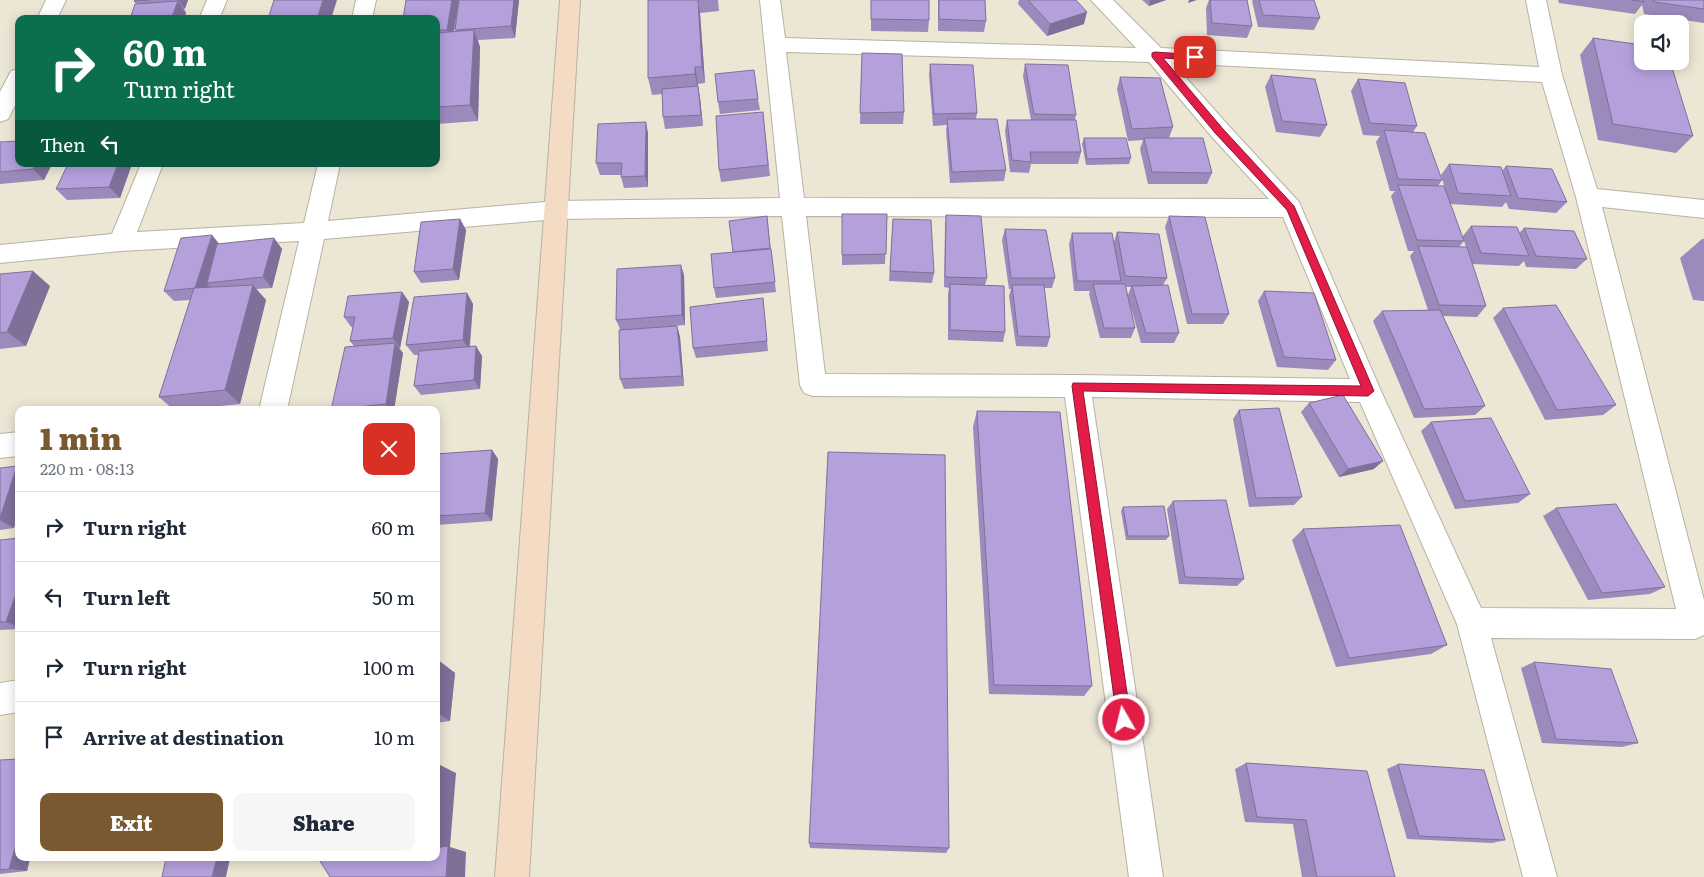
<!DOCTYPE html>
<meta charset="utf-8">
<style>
:root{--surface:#fff;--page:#f6f6f7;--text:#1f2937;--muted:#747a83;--line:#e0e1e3;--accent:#7a5930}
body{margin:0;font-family:Literata,serif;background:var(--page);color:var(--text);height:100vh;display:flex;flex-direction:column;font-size:19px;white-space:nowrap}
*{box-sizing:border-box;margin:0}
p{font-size:16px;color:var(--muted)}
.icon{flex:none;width:28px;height:28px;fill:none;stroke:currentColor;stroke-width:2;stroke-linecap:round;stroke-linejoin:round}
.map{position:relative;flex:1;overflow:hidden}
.side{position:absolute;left:15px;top:406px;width:425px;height:455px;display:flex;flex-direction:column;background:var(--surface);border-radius:10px;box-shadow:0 2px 12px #0003}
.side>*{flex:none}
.top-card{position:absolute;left:15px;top:15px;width:425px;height:152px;border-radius:10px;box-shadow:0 2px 12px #0003;background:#0b6e4f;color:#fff;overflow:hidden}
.controls{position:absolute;left:1634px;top:15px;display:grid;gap:10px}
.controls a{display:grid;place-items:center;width:55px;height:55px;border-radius:10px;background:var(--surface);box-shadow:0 2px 12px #0003;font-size:25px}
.pin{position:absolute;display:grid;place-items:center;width:42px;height:42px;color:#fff;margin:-21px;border-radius:10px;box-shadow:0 2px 8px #0006}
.me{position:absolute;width:55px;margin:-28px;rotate:352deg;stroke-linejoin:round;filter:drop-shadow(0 0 4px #0008)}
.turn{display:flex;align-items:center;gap:18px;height:105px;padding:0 25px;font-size:22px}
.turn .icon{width:65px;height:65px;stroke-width:2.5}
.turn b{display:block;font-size:35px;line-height:42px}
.then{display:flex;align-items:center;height:48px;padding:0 25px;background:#0003;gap:10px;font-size:19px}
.round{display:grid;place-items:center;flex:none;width:52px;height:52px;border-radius:10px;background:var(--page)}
.summary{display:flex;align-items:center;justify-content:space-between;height:85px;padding:0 25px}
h1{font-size:30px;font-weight:800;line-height:38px;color:var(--accent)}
.primary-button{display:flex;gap:10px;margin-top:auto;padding:10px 25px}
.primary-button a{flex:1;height:58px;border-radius:10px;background:var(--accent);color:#fff;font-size:20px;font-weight:800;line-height:58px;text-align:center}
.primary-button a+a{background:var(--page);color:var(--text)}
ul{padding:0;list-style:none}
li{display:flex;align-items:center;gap:15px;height:70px;padding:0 25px;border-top:1px solid var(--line)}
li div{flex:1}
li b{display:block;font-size:19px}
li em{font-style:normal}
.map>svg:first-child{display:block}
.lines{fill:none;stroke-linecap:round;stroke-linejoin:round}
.street-casing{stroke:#b8b2a2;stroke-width:2}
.secondary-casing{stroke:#b8b2a2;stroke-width:2}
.street{fill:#fff;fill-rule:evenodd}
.secondary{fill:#f3dbc4;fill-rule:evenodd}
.wall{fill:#9c8abd;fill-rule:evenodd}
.shaded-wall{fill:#7f709a}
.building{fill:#b5a0dc;stroke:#7f709a}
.route{fill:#e11d48;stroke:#92132f}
</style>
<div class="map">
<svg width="1704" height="877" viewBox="0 0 1704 877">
<rect width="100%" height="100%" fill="#ece6d5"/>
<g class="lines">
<defs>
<path id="street" d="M46,0h20l-9,19h-20z
M207,0h20l-8,19h-20z
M356,0h20l-4,19h-20z
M760,0h20l5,38 351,10 -45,-48h22l48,48 378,19 -13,-67h20l16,75 35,114 107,11v18l-102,-11 102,393v35l-9,4 -204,-1 66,239h-34l-66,-253 -97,-222 -268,-5 71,480h-34l-64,-480 -252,-1 -9,-3 -4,-8 -18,-169 -226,3 -232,20 -37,171h-28l40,-169 -178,10 -121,12v-18l112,-11 29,-70h22l-26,68 167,-9 14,-59h22l-12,57 228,-20 224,-3zM786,52l363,10 63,75 57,62 -465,-1zM1173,63l369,19 34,115 100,412 -195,-1 -100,-217 -82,-189 -71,-77zM806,216l477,1 67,162 -273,-4 -252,-1z
M19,69v29l-11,21 -8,3v-30l11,-21z
M19,432v24l-19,2v-24z
M19,680v32l-19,3v-32z"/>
<path id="secondary" d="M560,0h20l-51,877h-34z"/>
</defs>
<use href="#street" class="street-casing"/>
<use href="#secondary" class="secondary-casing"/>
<use href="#street" class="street"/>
<use href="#secondary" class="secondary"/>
</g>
<path class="wall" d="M135,0h53l-4,9 2,4 -2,6h-54l6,-15 -2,-3z
M406,0h113l-4,38 -37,2 2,7 -2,74 -42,3v-105zM457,13l-2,17 1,1 -2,1z
M648,0h70l1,11 -19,2 5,70 -7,1v2l2,12 3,28 -38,3 -2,-12 -1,-23 -10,1 -4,-17z
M871,0l58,20 -1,12 -57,-1z
M938,0h47l1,21 -2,11 -46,-1z
M1019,0h57l8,24 -37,12 -29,-32z
M1142,0h24l-17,6z
M1209,0h38l5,26 -5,12 -40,-3 -1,-27z
M1253,0h61l6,18 -6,12 -56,-3 -6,-26z
M1558,0h146v23l-60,-9 -2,-9 -7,9 -76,-11z
M1593,38l100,98 -17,17 -78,-13 -18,-85z
M862,53l42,59 -1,12h-43z
M930,64l47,49 -1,6 30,51 -2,11 -54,2 -4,-53 1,-5 -14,1 -4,-51z
M1025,64l51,51 -1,5 6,32 -3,12h-47l-2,9 -19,-1 -5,-41 2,-11h24l-8,-44z
M1271,75l56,50 -7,12 -44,-5 -11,-45z
M1120,77l53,50 -4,11 43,35 -5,11h-59l-8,-35 3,-9 -15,1 -11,-52z
M1358,79l59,47 -4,6 29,48 -4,6 8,7 -5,-18 8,-11 53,7 4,-5 61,36 -11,11 -47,-4 -3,-7 -4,5 -52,-3 12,33 9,-11 48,7 5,-5 63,31 -11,10 -50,-2 -2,-6 -5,5 -47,-2 14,42 -9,11 -34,-1 42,90 -10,9 -61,3 -41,-97 9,-10 46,-1 -18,-54 4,-5h-6l-17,-55 4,-5h-5l-14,-49 4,-6 -17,-1 -12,-44zM1464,241l2,6h-7z
M758,99l2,11 -40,4 -2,-12z
M763,112l7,64 -49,6 -2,-12z
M648,133v54l-24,1 -3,-11v-2h-21l-4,-12z
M1084,138l47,20 -2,6 -43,1 -4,-21z
M0,142l52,22 -8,16 -44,4z
M68,164h64l-12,34 -53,2 -11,-11z
M842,214h45l-2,50 -43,1z
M946,215l41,63 -2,7 20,47 -2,10 -55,-2v-46l1,-6 -5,-1 1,-61z
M767,216l9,76 -60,6 -2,-10 19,-36z
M1169,216l60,98 -6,10h-36l-22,-97z
M460,219l6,11 -7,50 -38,3 -7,-11z
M893,219l41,54 -2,10 -43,-2z
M1005,229l50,49 -3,10h-8l6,49 -3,10 -31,-1 -7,-50 2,-7h-2l-7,-49z
M1117,232l50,46 -4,7 16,48 -5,10h-33l-11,-39 5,24 -4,10h-31l-11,-44 1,-3h-16l-5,-47 3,-11 42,9zM1126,287h5l-3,8z
M274,238l8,11 -10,39 -16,1 10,11 -26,104 -58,6h-8l-15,-13 31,-97 -16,1 -10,-10 55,-47z
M1702,239h2v62l-11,-1 -13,-42z
M0,274l50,12 -24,60 -26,3z
M684,275l1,50 -33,3 25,-2 3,11 4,49 -60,3 -4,-10v-50l-4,-9z
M1264,291l72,69 -8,10 -51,-3 -19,-66z
M402,292l7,10 -9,46h-1l4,5 -9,57h-63l23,-64 -4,-5 3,-14h-2l-7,-10z
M467,293l6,11 -3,42 12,10 -2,33 -59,6 -7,-9 5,-31h-5l-8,-10z
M763,298l5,53 -72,7 -3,-10z
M1503,308l113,97 -13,10 -58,5 -52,-102z
M1309,403l65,66 -35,8 -38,-65z
M1239,410l63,87 -8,8 -45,2 -16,-88z
M977,411l115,275 -8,10 -95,-2 -16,-267z
M1431,422l99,72 -12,9 -63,6 -34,-78z
M492,450l6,9 -6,62 -56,4v-71z
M0,468l14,60 -14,2z
M1173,501l71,78 -7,7 -58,-2 -12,-75z
M1123,507l46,29 -3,4h-40l-5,-29z
M1556,508l109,79 -15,7 -62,6 -45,-84z
M1303,529l144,116 -16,9 -95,13 -44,-127z
M19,538v91l-19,1v-90z
M436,660h2l17,13 -5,48 -14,2z
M1534,662l104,81 -16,4 -80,-4 -21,-75z
M0,760l19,98h11l-3,13 -27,3z
M1246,763l149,114h-93l-9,-53 -48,-2 -10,-53z
M1398,764l107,76 -13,3 -85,-4 -20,-70z
M809,843l140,5 -3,5 -136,-5z"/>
<path class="shaded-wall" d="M178,0h10l-3,9z
M323,0h14l-6,19h-14z
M452,0h7l-7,42 -5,-12z
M514,0h5l-4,38 -4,-12z
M698,0l2,13 5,70 -3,-16z
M1150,0h16l-17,6z
M1189,0h8l-9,3z
M178,1l8,12 -2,6h-13z
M1087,12l-3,12 -37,12 3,-12z
M474,30l6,17 -2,74 -8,-16z
M695,67l3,17v7l-3,-17z
M698,86l2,12 3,28 -2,-11z
M646,122l2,11v54l-3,-11z
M35,164h17l-8,16 -11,-11z
M118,164h14l-12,34 -11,-11z
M460,219l6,11 -7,50 -6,-11z
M212,235l9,11 -14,37 2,3 -4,13 -10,-11z
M274,238l8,11 -10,39 -9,-11z
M681,265l3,10 1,50 -3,-10z
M33,271l17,15 -24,60 -19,-14z
M253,285l13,15 -26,104 -15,-14z
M402,292l7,10 -9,46 -7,-10z
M467,293l6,11 -4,46 -6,-10z
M677,326l3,11 4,49 -2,-10z
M395,343l8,10 -9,57h-4l-4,-6z
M476,346l6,10 -2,33 -6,-9z
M492,450l6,9 -6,62 -7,-8z
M1383,461l-9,8 -35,8 9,-8z
M17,466l2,1v47l-5,14 -14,-8v-2z
M19,585v42l-13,-5z
M438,660l17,13 -5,48 -14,-9v-38z
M438,764l18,9 -6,74 16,5 -1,25h-19l-10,-27v-68z
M19,835v23h11l-3,13 -18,-2z
M217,858h13l-4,19h-14z"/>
<path class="building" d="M135,0h14l-15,1z
M274,0h49l-6,19h-49z
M406,0h46l-5,30h-11v-11h-33z
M459,0h55l-3,26 -56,4z
M648,0h50l4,67h-7v7l-47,4z
M871,0h58v20l-58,-1z
M939,0h46l1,21 -47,-2z
M1028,0h48l11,12 -37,12z
M1210,0h37l5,26 -40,-3z
M1259,0h55l6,18 -57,-3z
M1632,0h12v2z
M1653,0h51v9l-50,-7z
M178,1l-7,18h-41l5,-15z
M474,30l-4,75 -34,2v-74z
M1593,38l49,7v16h28l23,75 -80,-12z
M862,53l40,1 2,58 -44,1z
M930,64l43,1 4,48 -43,1z
M1025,64l43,1 8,50 -42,-1z
M754,70l4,29 -40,3 -3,-28z
M1271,75l44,4 12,46 -45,-4z
M1120,77l40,1 13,49 -41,2z
M1358,79l47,4 12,43 -47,-3z
M698,86l3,29 -38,2 -1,-28z
M763,112l5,53 -49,5 -3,-54z
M947,119h50l9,51 -54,2z
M1007,120h69l5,32h-51l1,10 -19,-2z
M646,122l-1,54 -24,1 1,-14h-26l2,-39z
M1384,130l41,3 17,47 -44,-1z
M1084,138h42l5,20 -44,1z
M1144,138h59l9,35 -60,-1z
M19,141v23h16l-2,5 -33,3v-30z
M68,164h50l-9,23 -53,2z
M1449,164l52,3 10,29 -53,-3z
M1506,166l46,3 15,33 -49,-4z
M1398,185l46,1 20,55 -47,-1z
M842,214h45l-1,40 -44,1z
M946,215l35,1 6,62 -42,-1z
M767,216l3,32 -37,4 -4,-31z
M1169,216l36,1 24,97h-37z
M460,219l-7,50 -39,3 7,-50z
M893,219l38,1 3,53 -44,-2z
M1471,226l46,1 12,29 -48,-3z
M1524,228l50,3 13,28 -51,-3z
M1005,229l41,1 9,48h-44z
M1117,232l42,2 8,44 -42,-2z
M1072,233h40l9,48h-44z
M212,235l-17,53 -31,3 17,-53z
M274,238l-11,39 -56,6 10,-39z
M1418,246l49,1 19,59 -47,-1z
M771,249l4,33 -61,6 -3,-34z
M681,265l1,50 -66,5 1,-51z
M33,271l-26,61 -7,1v-59z
M950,284l54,2 1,46 -55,-2z
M1093,284h32l10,44h-31z
M253,285l-28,105 -66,7 35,-109z
M1012,285h32l6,52 -32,-1z
M1168,285l11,48h-33l-14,-47z
M1264,291l50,2 22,67 -52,-3z
M402,292l-9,46 -43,3 5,-24h-11l4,-21z
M467,293l-4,47 -57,5 8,-48z
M763,298l4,43 -74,7 -3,-41z
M1556,305l60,100 -59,5 -54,-102z
M1440,310l45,96 -61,3 -42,-98z
M677,326l5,50 -62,3 -1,-49z
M395,343l-9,61 -55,6 14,-63z
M476,346l-2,34 -60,6 5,-35z
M1343,395l40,66 -35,8 -39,-66z
M1279,408l23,89 -46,1 -17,-88z
M431,409v1h-15z
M977,411l83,1 32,274 -98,-1z
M1491,418l39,76 -65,7 -34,-79z
M492,450l-7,63 -49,3v-62z
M828,452l117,3 4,393 -140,-5z
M17,466l-17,52v-50z
M1226,500l18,79 -59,-2 -12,-76z
M1616,504l49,83 -63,6 -46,-85z
M1164,506l5,30h-41l-5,-29z
M1400,525l47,120 -98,13 -46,-129z
M19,538v47l-13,37h-6v-82z
M436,660h2l-2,14z
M1534,662l77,7 27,74 -82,-4z
M19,759v76l-10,34 -9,1v-110z
M1246,763l121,8 28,106h-78l-11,-57 -49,-3z
M436,764h2l-2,18z
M1398,764l86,6 21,70 -86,-4z
M448,846l-2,31h-116l-12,-19h118v-10z
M166,858h51l-5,19h-50z"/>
<path class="route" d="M1155,52l43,3v4l-3,1 -32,-2 60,71 71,77 80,185 -6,5 -285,-5 48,329 -2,5 -5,2 -5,-2 -2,-5 -45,-334 1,-3 288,3 -74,-176 -71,-76 -64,-77v-4z"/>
</svg>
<div class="controls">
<a><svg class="icon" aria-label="sound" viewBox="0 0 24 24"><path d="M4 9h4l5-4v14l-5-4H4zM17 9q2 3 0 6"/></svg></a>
</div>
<div class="pin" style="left:1195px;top:57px;background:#d93025"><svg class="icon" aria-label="arrive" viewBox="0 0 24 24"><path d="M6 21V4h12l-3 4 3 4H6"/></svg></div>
<svg class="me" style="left:1124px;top:720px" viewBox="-20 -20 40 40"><circle r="17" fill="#e11d48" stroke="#fff" stroke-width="3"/><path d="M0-11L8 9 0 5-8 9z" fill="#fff"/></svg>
<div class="top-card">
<div class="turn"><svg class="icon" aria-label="right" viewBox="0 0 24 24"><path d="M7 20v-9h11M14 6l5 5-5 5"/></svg><div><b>60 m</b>Turn right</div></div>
<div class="then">Then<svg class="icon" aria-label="left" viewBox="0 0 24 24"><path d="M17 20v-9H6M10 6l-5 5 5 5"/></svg></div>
</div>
<section class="side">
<div class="summary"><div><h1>1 min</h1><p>220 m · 08:13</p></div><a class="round" style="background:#d93025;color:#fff"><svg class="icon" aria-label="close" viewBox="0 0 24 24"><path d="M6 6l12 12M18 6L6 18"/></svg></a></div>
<ul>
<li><svg class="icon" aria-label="right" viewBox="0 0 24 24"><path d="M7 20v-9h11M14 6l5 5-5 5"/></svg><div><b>Turn right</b></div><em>60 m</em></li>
<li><svg class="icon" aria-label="left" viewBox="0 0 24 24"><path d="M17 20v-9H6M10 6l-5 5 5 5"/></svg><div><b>Turn left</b></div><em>50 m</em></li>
<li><svg class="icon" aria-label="right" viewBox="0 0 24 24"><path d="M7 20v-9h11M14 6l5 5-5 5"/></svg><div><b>Turn right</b></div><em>100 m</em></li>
<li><svg class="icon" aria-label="arrive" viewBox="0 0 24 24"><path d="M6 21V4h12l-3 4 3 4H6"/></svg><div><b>Arrive at destination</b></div><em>10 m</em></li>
</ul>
<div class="primary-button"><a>Exit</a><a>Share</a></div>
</section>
</div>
